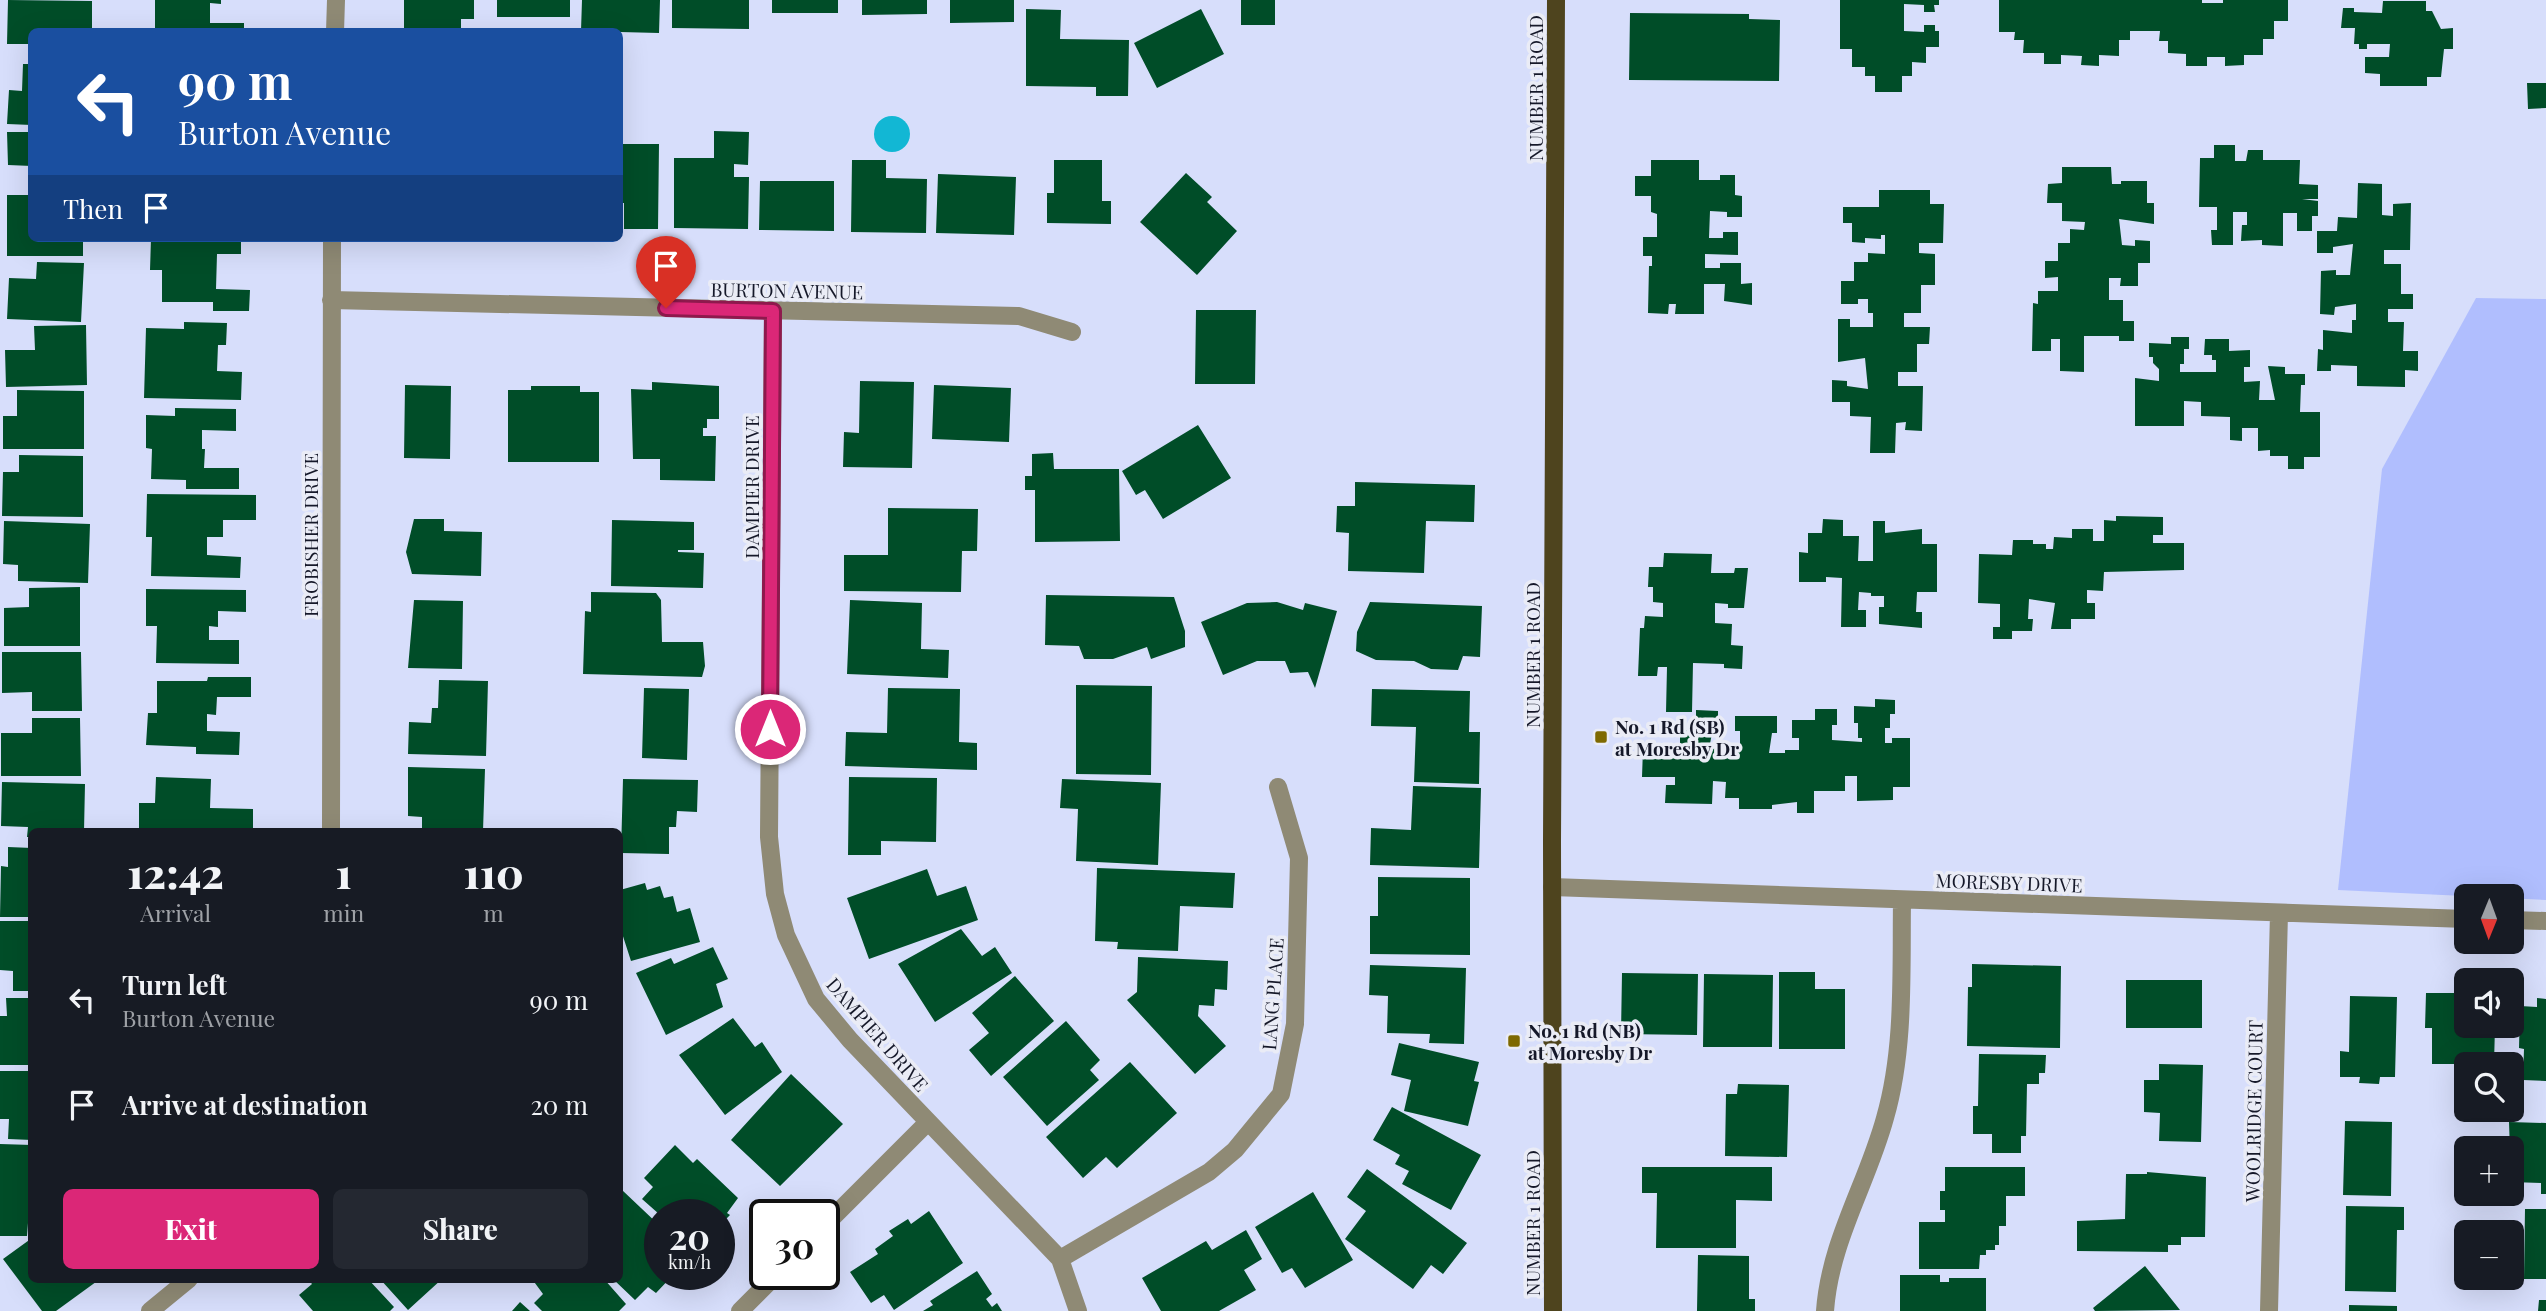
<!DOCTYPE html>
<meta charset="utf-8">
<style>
:root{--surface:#171b24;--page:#242831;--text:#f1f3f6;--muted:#9ea1a6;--accent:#db2777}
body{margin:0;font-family:"Playfair Display",serif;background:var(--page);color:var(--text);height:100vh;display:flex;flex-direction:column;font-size:26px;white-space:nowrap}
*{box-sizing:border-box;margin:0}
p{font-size:23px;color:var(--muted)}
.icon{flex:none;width:38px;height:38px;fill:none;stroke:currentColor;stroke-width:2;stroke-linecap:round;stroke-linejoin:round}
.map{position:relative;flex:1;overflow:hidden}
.panel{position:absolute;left:28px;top:828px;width:595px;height:455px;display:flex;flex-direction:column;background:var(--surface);border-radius:10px;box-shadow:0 7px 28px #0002}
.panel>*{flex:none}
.guide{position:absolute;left:28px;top:28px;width:595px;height:214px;border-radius:10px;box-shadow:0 7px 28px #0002;background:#1a4fa0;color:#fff;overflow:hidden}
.needle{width:46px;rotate:181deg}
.buttons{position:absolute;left:2454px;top:884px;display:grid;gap:14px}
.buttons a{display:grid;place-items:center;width:70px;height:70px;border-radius:10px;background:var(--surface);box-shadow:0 7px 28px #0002;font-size:35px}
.speed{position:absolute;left:644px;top:1199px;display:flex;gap:14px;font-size:35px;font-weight:700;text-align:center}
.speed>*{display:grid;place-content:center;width:91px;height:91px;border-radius:50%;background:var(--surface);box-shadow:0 7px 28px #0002;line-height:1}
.speed small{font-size:18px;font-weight:400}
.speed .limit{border:4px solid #111;border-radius:10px;background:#fff;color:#111}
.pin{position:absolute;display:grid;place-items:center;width:60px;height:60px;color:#fff;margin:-72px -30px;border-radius:50% 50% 50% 0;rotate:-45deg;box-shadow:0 0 7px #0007}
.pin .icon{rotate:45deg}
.me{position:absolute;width:77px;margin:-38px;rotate:0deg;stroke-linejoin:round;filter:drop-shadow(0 0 5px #0008)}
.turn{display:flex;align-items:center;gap:24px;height:147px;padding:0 35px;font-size:32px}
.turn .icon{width:91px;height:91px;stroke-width:2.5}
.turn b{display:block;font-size:49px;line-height:60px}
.then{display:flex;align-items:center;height:66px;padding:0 35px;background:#0003;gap:14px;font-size:26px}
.eta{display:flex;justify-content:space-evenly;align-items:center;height:119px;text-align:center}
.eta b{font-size:42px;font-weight:800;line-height:49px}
.button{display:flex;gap:14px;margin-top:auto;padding:14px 35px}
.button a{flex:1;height:80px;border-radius:10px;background:var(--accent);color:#fff;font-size:28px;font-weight:800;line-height:80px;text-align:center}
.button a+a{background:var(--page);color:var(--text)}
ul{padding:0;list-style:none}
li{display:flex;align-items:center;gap:21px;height:105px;padding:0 35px}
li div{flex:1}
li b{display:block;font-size:26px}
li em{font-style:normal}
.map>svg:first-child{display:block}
.green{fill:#b0befe}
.water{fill:#12b7d4}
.building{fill:#004d28}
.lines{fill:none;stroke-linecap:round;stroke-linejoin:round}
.minor{stroke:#8f8a75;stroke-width:18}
.major{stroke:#4e441e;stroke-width:18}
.route-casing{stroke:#8e194d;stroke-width:18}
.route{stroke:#db2777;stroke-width:12}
.poi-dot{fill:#7e6900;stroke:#eaecf6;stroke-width:2.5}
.labels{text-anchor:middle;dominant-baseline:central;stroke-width:7;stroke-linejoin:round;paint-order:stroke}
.street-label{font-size:19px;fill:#151829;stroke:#eaecf6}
.poi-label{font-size:19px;font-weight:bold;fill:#151829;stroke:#eaecf6;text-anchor:start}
</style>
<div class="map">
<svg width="2546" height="1311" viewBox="0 0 2546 1311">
<rect width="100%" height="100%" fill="#d7defb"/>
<path class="green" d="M2476,298l70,1v601l-208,-10 44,-421z"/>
<path class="water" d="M874 134a18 18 0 1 1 36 0a18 18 0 1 1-36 0Z"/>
<path class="building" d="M8,0l84,1v31h-60v12h-25z
M155,0h66v4l-11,-1v20h34v9h-89z
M404,0h70v19h-13v13h-57z
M497,0h73v17h-73z
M582,0h78l-1,33 -78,-2z
M672,0h77v29l-77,-1z
M772,0h66v13h-66z
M862,0h65v14l-65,1z
M950,0h64v22l-64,1z
M1241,0h34v25h-34z
M1840,0h99v5h-5l1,7h-11v-7l-20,-1v27l20,1v-7h11v6h4v16h-13v16l-14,-1v14h-10v16h-27v-16h-10v-9h-13v-18h-12z
M1999,0h203v3h21v-3h65v21h-14v18h-11v16h-19v10l-19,1v-9h-18v9h-21v-12l-18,-1v-12h-9l1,-10h-30v9h-11v16l-20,-1v11l-18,-1 1,-9 -21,-1v9h-17v-11h-21l1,-13h-10l1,-8h-16z
M2383,1h43v10h6l9,18 12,-1v21h-9l-3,28h-14v9h-47v-12l-15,-1v-16h24l1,-13h-23v5h-8v-5h-5l1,-16h-14l2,-20h11v4l28,1z
M1026,9l35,1 -1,29 69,1 -1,56h-32v-9l-70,-1z
M1201,9l23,45 -67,34 -23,-45z
M1630,13l119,1v5l31,1 -1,61 -150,-1z
M23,64h9v61l-25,-1 2,-34 13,1z
M2527,83h19v25l-18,1z
M714,131l35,1 -1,33 -14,-1v13h15l-1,52 -74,-1v-70h40z
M7,132h25v34l-24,-1z
M620,144h39l-1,85h-34v-26h-4z
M2214,145h21v16h11l2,-11h15v10h37l-1,24 19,1v14h-16l16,2v15h-6v15h-15v-18h-14v33l-21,-1v-5l-21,1 1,-16h5v-13h-14v33h-21l-1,-15h6v-23h-18l1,-49h14z
M852,160h34v18l41,1 -1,54 -75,-1z
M1054,160h48v41h9v23l-64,-1v-30h7z
M1651,160h48v20h21v-5h15v20l7,1v21h-15v-5l-17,-1 -1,27h14v-6h15v23l-33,-1v14h15v-5h21v21l11,-1v22l-28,-4 1,-17h-21v30h-29l1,-10h-7l-1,10 -20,-1 1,-47h3v-10h-9v-19h14v-23l-6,-2v-16h-16v-20h16z
M2062,167h49l1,17h9v-3h26v22h7v21l-35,-5 3,26 13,1v-6l15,1v22h-12v23h-18l1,-8h-12v22h14v21h11v20h-15v-5h-35v36l-24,-1v-32h-9v12h-19l1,-48 5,1v-13h20v-14l-13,1v-17h13v-18h12v-14l14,1 1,-8 -23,-1v-18h-15l1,-19 14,-1z
M1186,173l26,24 -5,5 30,29 -40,44 -57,-53z
M938,174l78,3 -2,58 -78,-2z
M760,181h74v50l-75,-1z
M2358,183l24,1v31l11,1v-12l18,-1 -1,47h-26v14h17v30h12v15h-25v13h16l-1,29h15v20l-13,-1v17l-48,-1v-20l-26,-1v6h-14l1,-22 5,1v-20l29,3v-13h4v-16l-21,3 -1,8 -14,-1 1,-43 15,-1v5h14l3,-31 -20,3v6h-16v-22h20l1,-14 19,1z
M1879,190h51v14h14l-1,39h-24v10l16,1v31h-14v28h-17v14h26l-1,17h-12v28h-19v14h25l-1,45 -17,-1 1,-8 -10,1 -1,30h-25l1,-36 -21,-1v-14h-18v-22l15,1v5l21,3 -3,-31 -27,4v-43h12v8h23v-14h-5v-14h-10v5h-17v-23h13v-19h14v-9l17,1v-19h-4v4l-16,-1v5l-13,-1v-19h-9v-16h36z
M7,195h25v43h51v18h-76z
M241,238v16h-24l-1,35 34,1 -1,21h-36v-9h-51v-32h-12l1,-31z
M37,262l47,1 -3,59 -74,-3 2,-41 27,1z
M1196,310h60l-1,74h-60z
M184,322l43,1 -1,22h-8l-1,26 25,1 -1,28 -97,-2 2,-70 38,1z
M86,325l1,60 -81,2 -1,-37h30l-1,-24z
M2171,337h18v12h-5v15h-4v8h36v-12h-4v-5h-8l1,-16h24v12l21,-1v17h-6v15l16,-1 -1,19h16l-7,-34 17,1v7h20v11h-4l-1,27h20v45h-16v12h-16v-13h-18v-6l-12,1v-23h-16v13l-12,-1v-23l-29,-1v-14l-17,-1v25h-49v-48l24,3v-12l-6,-6v-6h-4v-14l22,1z
M860,381l54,1 -2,86 -69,-1 1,-35 15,1z
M652,382l67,4v33h-12v9h-4v8h13l-1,45 -55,-1v-21h-27l-2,-70 21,1z
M405,385l46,1 -1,73 -46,-1z
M934,385l77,3 -2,54 -77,-3z
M531,386h49v6h19v70h-91v-72h23z
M17,390l67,1v58h-81v-33h14z
M175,408l61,1v22l-34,-1v19h3l-1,19h35v21h-53v-9l-35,-1 1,-30 -6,-1v-33l29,1z
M1198,425l33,53 -68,41 -18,-29 -9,5 -14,-24z
M1053,453l1,16h65l1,72 -85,1v-52h-10v-14h7v-22z
M19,455l64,1v61l-81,-1 1,-44h16z
M1355,482l120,3 -1,37 -48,-1 -2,52 -76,-2 1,-38 -13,-1 1,-26h18z
M147,494l109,1v25h-33v17h-16v18l34,2 -1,21 -89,-2 1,-39h-6z
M888,508l90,1 -1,42h-15l-1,41 -117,-1v-36h44z
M2116,516l47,1v18h-10v8h31v27l-80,2 -1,19 -16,-1v13h8v16h-24v10h-20l4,-26 -26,-4 -1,20h5l-1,12h-20v8h-19v-12h7v-23l-22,-1 1,-49 33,1 1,-15h20v4h13v5h7l1,-12 18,1v-9h21v12h11v-21l12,1z
M414,519h30v12l38,1 -1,44 -69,-2 -6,-22z
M1823,519l20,1v16h16l-1,25h15v-40h12v12l37,-4v15h15v48h-20l-1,20h6v16l-43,-4v-17h5v-11h-13v-3l-12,-1 -1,18h8v17h-25l1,-49 -16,-1v5h-27v-30l9,1v-20h14z
M612,520l82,2v28h-16v2l26,1 -1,35 -92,-2z
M4,521l86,3 -2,59 -70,-2v-16l-15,-1z
M1664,553l48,1 -1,19h23l1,-5h13l-4,40h-16v-4l-13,-1v20l17,1 -1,21 12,1 -1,23 -18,-1v-4l-31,-1 -1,49h-26l1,-45h-9l-1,9h-19l2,-48h4l1,-12 18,1v-14l-10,-1v-15h-5l1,-20h14z
M80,587v59h-76v-38l25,-1v-19z
M146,589l100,1v22l-28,-1v16l-9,-1v14h30v24l-83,-1 1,-37h-11z
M591,592l65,1 5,7 1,42h41l2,24 -3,11 -119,-3 2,-63 6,1z
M1046,595l128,2 11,34v16l-34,12 -4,-12 -34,12h-29l-5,-13 -34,-1z
M414,600l49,1 -1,68 -54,-1z
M850,600l72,3 -1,46 28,1 -1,28 -101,-4z
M1277,602l26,8 2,-7 32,8 -22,77 -7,-16 -18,1 -5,-12h-28l-34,14 -22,-53 46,-19z
M1370,602l112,4 -2,51 -17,-1 -5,14 -27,-1 -17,-8 -38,-1 -20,-9 1,-19z
M2,652h79l1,59h-50v-19l-30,1z
M208,677h43v20h-34l-1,18 -9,-1v17l33,1 -1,23 -43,-1v-7l-50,-2 2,-32h9v-32h50z
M439,680l49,1 -2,75 -78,-2 1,-32 22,1 1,-15h6z
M1076,685l76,1 -1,89 -75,-1z
M644,688l45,1 -2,71 -45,-2z
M888,688l72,1 -1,53 18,1v27l-132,-4 1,-34 41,1z
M1372,689l98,2 -1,41h11l-1,52 -65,-2 2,-55 -45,-1z
M1875,699l20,1v14h-5v14h-5v15h7v-5h18v49h-17v13l-36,1v-25h-12v15h-31v22h-17v-11l-25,3v4h-33v-11h-14l1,-16 -13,-1 -1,23 -47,-1 1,-18h9v-8h-33l1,-28 37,1v-20h16v-20l22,1v17h-5l-4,21 31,-3v-15h-5v-15h42v17h-5l-3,20h16v-3h14v-12h-7v-18h23v-11h22v16h-5v15l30,2v-4h-4v-15h-4v-17l21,1z
M32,718h48l1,58h-80v-43h31z
M408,767l77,2 -2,62h-61v-14l-14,-1z
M156,777l55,2 -1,29 43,1v22l-114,-1v-27h16z
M849,777l88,1 -1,64 -55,-1v14h-33z
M623,779l75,1 -1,32 -20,-1 -1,16h-7v27l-48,-1z
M1062,779l99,4 -3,82 -82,-4 2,-52 -18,-1z
M2,782l83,2 -1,47h-52v6h-5l1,-10 -27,-1z
M1413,786l68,2 -2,80 -109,-3 1,-37 40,2z
M8,847l24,1v69h-32l1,-51 7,1z
M1097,868l138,5 -2,35 -53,-2 -2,45 -61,-2 1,-7 -23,-1z
M927,869l10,27 29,-10 12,34 -109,39 -22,-61z
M1378,877l92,1v77l-100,-1v-38h8z
M645,883l2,7 13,-4 4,12 9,-2 4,16 13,-4 10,34 -69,19 -11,-34v-37z
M0,921h32v70h-19v-20l-13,-1z
M961,929l21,27 13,-9 17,26 -77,49 -37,-58z
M713,947l15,32 -12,5 7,23 -57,28 -30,-62 35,-15 3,6z
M1138,957l90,4 -1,29 -12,-1 -1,17 -15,-1 -1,11 28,30 -31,28 -68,-74 10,-8z
M1972,964l89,2 -1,82 -93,-2 1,-59h4z
M1370,965l96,3 -2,76 -35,-1 1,-9 -43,-1 1,-37 -19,-1z
M1779,972h36v17h30v60h-66z
M1622,973l76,1 -1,61 -76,-1z
M1704,974l69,1 -1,72h-69z
M1015,976l39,45 -63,55 -22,-26 20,-17 -17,-20z
M2126,980h76v48h-76z
M2426,993h40v33h29l-1,38h-62v-36h-7z
M2350,996l47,1 -2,80h-15l-1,7 -20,-1 1,-6h-20v-26l9,1z
M6,998h26v67h-32v-49h7z
M2537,998l9,1v82l-23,-1 1,-31 -5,-1 1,-42 17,1z
M733,1018l22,29 7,-5 20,30 -57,43 -46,-60z
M1066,1021l34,39 -10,10 9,10 -52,46 -44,-49z
M1399,1043l80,19 -5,19 5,1 -11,44 -64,-15 7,-31 -20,-5z
M1979,1054l67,1 -1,18h-6v11h-12l-1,52h-5v17h-29v-19h-19v-28h5z
M1130,1062l47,51 -60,55 -11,-11 -23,21 -37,-41z
M2159,1064l44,1 -2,77 -42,-1 1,-28 -16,-1v-32h15z
M0,1071h32v69l-24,-1 1,-20h-9z
M791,1074l52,50 -63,62 -49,-46z
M1738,1084l51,1 -2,72 -62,-1 1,-62h11z
M1392,1107l89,48 -30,55 -49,-26 7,-13 -14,-7 5,-9 -27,-15z
M2345,1121l47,1 -1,74 -48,-1z
M2509,1122l37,1v71h-5v-11l-30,-1z
M0,1144l32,1v79l-4,-1 -1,13h-27z
M675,1145l18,18 4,-4 41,39 -11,15 3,2 -11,11v-12h-60l-17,-15 11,-12 -9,-9z
M1642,1167h130v34l-36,-1v48h-80l1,-55h-15z
M1945,1167h80v29h-19v30h-7v19h-4v5h-9v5h-6l-1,14h-60v-47h26v-12h-5v-19h5z
M1367,1169l100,74 -24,31 -12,-9 -18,24 -68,-50 21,-28 -19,-14z
M2147,1172l59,5 -1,60h-24v8h-13v7l-91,-1v-30l48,-2 1,-45h21z
M622,1190l38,36v48h14l-18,19 -8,-6 -13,13 -22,-21h7v-86z
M1313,1192l40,68 -48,28 -13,-20 -10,5 -27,-46z
M2346,1206l58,1v23h-7l-1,62 -51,-1z
M2525,1209h21v70h-22z
M929,1211l34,52 -69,47 -10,-15 -13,8 -21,-31 28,-18 -3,-5 18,-13 -4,-5 19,-12 3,5z
M1246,1230l16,29 -18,11 12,20 -37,21h-58l-19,-33 64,-37 6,9z
M32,1238v41h68l-44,32h-14l-39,-52z
M1698,1255l51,1v43h6v12h-58z
M2145,1266l35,44 -85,1 -2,-3z
M977,1271l15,23 -6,5 6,8 5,-4 5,8h-79l10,-6 -3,-4z
M1900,1275h40v7h9v-4h37v33h-86z
M308,1279h60l26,28 -4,4h-77l-14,-16 13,-11z
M380,1279h62l-34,31z
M532,1279h72l22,25 -7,7h-77l-8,-8 9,-9z
M2539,1300h7v11h-8z
M520,1302l10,9h-18z
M2349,1305l48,1v5h-48z"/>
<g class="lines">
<path class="minor" d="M335,32l1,-32
M331,300l688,16 53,16
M773,311l-4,526 6,57 11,41 30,64 34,41 210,219 18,52
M331,831l1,-593
M1552,887l914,32
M2511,920l35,1
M824,1226l104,-104
M1060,1259l149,-87 26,-22 46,-56 14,-70 4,-166 -21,-71
M150,1311l39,-32
M740,1311l37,-37
M1825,1311c5,-70 42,-127 60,-193 20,-69 16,-147 17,-218
M2269,1311l10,-398"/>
<path class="major" d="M1553,1311l-1,-470 4,-841"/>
</g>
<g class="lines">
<defs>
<path id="route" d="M666,308l107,3 -3,418"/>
</defs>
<use href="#route" class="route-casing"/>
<use href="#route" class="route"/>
</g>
<g class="poi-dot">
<rect x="1594" y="730" width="14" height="14" rx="3.5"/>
<rect x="1507" y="1034" width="14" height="14" rx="3.5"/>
</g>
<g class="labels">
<g class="street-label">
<text transform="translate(1535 88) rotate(-90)">NUMBER 1 ROAD</text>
<text transform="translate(787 290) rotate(1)">BURTON AVENUE</text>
<text transform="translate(751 487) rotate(-90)">DAMPIER DRIVE</text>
<text transform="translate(310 535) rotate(-90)">FROBISHER DRIVE</text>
<text transform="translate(1532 655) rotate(-90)">NUMBER 1 ROAD</text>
<text transform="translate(2009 882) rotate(2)">MORESBY DRIVE</text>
<text transform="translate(1272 994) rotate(-86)">LANG PLACE</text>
<text transform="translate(878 1034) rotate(49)">DAMPIER DRIVE</text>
<text transform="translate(2253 1111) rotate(-89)">WOOLRIDGE COURT</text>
<text transform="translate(1532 1223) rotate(-90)">NUMBER 1 ROAD</text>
</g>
<g class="poi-label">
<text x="1615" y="726">No. 1 Rd (SB)<tspan x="1615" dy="22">at Moresby Dr</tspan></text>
<text x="1528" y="1030">No. 1 Rd (NB)<tspan x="1528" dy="22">at Moresby Dr</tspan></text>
</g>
</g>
</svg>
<div class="buttons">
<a><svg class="needle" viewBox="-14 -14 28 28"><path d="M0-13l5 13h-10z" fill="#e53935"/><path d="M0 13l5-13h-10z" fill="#9ea1a6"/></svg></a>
<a><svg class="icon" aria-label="sound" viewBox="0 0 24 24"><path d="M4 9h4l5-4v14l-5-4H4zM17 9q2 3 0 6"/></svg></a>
<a><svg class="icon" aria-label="search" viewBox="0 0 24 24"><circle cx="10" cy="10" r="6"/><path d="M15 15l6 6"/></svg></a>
<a>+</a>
<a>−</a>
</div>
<div class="speed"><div>20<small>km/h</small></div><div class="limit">30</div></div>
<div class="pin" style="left:666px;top:308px;background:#d93025"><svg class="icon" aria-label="arrive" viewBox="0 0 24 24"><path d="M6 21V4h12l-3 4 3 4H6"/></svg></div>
<svg class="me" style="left:770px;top:729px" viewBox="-20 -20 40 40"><circle r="17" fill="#db2777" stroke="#fff" stroke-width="3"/><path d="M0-11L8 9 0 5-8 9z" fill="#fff"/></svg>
<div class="guide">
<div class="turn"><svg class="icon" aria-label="left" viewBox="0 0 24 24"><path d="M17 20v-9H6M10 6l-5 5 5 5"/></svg><div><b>90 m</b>Burton Avenue</div></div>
<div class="then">Then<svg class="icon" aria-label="arrive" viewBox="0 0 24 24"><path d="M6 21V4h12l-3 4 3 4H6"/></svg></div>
</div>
<section class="panel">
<div class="eta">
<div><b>12:42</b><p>Arrival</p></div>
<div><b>1</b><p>min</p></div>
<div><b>110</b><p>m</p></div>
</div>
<ul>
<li><svg class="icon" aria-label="left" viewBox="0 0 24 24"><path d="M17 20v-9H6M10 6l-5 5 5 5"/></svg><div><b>Turn left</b><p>Burton Avenue</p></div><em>90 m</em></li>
<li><svg class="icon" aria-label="arrive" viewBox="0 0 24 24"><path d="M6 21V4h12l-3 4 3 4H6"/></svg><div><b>Arrive at destination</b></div><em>20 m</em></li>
</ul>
<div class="button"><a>Exit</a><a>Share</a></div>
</section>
</div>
